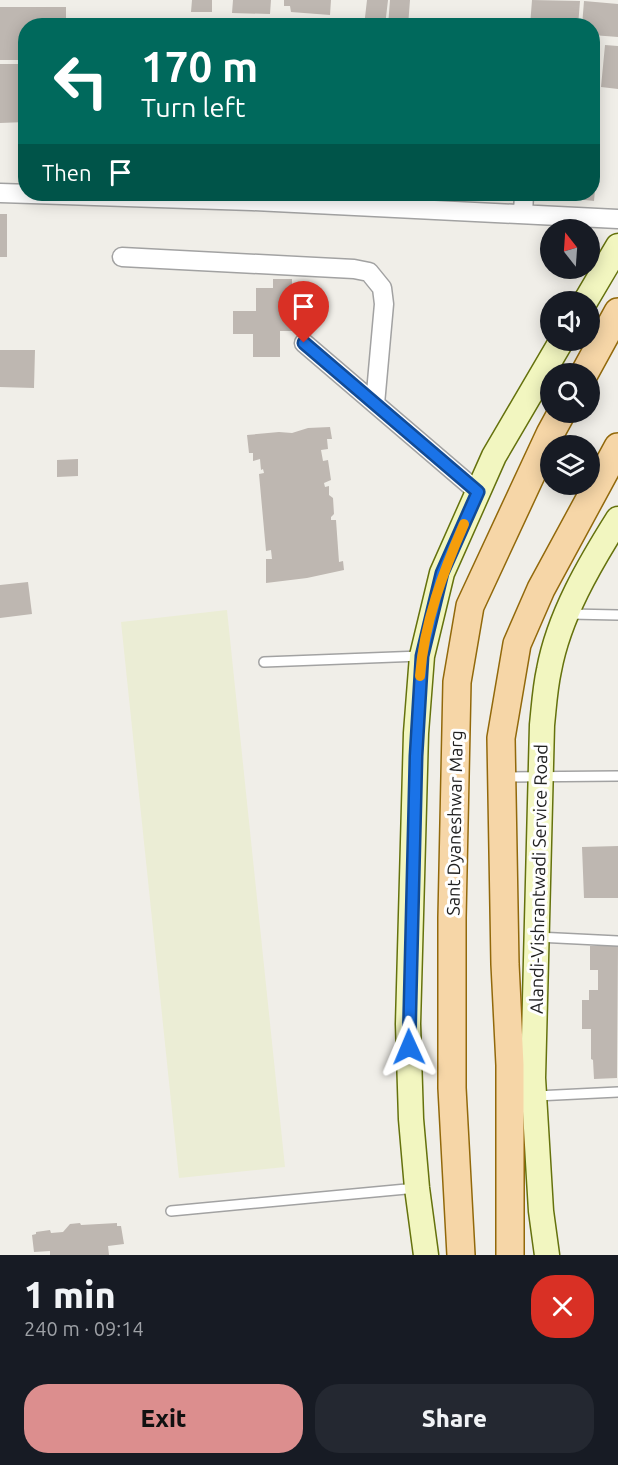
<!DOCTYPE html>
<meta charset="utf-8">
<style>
:root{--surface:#171b24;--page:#242831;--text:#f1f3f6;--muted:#9ea1a6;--accent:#dc8e8e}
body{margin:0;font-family:Ubuntu,sans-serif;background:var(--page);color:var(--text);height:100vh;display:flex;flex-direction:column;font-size:22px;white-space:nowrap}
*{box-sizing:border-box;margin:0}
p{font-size:20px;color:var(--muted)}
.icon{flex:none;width:33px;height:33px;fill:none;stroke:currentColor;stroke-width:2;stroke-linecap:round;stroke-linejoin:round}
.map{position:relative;height:1255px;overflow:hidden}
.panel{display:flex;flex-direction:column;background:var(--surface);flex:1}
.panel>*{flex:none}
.guide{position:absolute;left:18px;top:18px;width:582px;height:183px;border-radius:24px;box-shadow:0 3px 15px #0003;background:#00695c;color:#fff;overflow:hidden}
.needle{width:39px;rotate:343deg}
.controls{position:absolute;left:540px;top:219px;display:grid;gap:12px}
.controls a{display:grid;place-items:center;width:60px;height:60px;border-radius:50%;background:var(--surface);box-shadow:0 3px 15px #0003;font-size:30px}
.pin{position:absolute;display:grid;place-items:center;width:51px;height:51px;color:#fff;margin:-62px -26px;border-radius:50% 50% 50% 0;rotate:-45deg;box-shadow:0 0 6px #0007}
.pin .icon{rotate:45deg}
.me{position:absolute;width:66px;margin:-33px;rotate:359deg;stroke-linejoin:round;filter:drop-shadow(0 0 4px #0008)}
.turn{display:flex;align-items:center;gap:21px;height:126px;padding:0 24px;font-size:27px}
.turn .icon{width:78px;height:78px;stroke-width:2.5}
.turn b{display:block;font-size:42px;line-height:51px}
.then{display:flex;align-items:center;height:57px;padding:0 24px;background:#0003;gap:12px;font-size:22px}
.round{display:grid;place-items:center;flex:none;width:63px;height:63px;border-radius:24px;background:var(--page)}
.headline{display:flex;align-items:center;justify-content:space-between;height:102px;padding:0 24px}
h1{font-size:36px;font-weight:800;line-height:45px}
.cta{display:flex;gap:12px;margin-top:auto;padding:12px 24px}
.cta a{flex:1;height:69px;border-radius:24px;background:var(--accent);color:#111;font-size:24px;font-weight:800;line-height:69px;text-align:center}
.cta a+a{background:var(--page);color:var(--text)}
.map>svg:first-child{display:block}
.farmland{fill:#ebedd5}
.building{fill:#beb7b1}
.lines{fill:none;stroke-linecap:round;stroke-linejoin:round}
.lane-casing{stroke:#a2a2a2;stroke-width:12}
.street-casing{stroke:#a2a2a2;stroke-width:21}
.secondary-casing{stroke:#65720d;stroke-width:27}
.primary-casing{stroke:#92690b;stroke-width:30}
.lane{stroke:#fff;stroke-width:9}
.street{stroke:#fff;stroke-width:18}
.secondary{stroke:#f2f6c0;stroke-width:24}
.primary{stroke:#f6d6a7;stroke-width:27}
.route-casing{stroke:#114b97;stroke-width:15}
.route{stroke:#1a73e8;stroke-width:10}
.slow{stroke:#f59e0b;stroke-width:10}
.labels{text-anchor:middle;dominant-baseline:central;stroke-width:6;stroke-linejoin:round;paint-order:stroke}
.street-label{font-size:18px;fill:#212121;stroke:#fff}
</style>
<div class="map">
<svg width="618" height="1255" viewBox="0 0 618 1255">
<rect width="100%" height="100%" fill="#f0eee8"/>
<path class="farmland" d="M227,610l58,557 -106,11 -58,-556z"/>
<path class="building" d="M192,0h20v12h-21z
M233,0h38l-1,14 -38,-1z
M284,0h47l-1,15 -39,-3 -1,-6h-6z
M367,0h21l-3,26h-21z
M390,0h20l-2,26h-20z
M532,0l48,1 -2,25h-48z
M584,1l34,3v33l-26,-2v-9h-10z
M0,7h66v19h-40v34h-26z
M144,19l11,1 -1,6h-11z
M208,22h11v4h-11z
M204,23v3h-22v-2z
M605,45l13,1v43l-17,-2z
M0,64h26v58l-26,1z
M592,141h6l-3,25h-3z
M592,169h5l-3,32 -55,-6v-1h53z
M0,214h7v43h-7z
M273,279h19v20h-7v14h16v18h-21v26h-27v-23h-20v-23h23v-23h17z
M0,350h35l-1,38 -34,-1z
M330,427l2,12h-5l1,10 -7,1 2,11 5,-1 3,20 -7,3 1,4 4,-1v9l4,3 1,16 -3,3v3h5l3,42 4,-1 1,9 -37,8 -41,5v-24h6l-1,-9 -5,1 -7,-77 5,-1 -1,-4 -2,1 -1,-11 -7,2v-8h-4l-2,-18 32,-3 13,1 16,-5z
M78,459v17l-21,1v-17z
M28,582l4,32 -32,4v-33z
M618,846v52h-34l-2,-51z
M590,946h28l-1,132 -23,1 -1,-19 -2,-1v-30h-9v-29h7v-10h9v-20h-8z
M80,1223l1,2 36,-2v3h4l3,18 -16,2 1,9h-59v-4l-16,1 -2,-17 4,-1v-2l14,-2 1,3 12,-1 7,-8z"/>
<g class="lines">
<defs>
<path id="lane" d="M570,614l48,1
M264,662l157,-6
M503,777l115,-1
M537,937l81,4
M536,1096l82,-4
M171,1211l246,-23"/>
<path id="street" d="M0,193l252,8 366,18
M523,214l1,-20
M122,257l232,12 15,3 13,16 2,16 -9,100
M304,343l174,149"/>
<path id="secondary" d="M585,302l33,-56
M426,1255l-9,-67 -6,-69 -3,-95 8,-291 6,-77 20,-83 52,-117 68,-116
M547,1255l-6,-44 -8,-133 9,-353c2,-19 3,-37 7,-55 10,-54 40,-105 69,-151"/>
<path id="primary" d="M584,374l34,-62
M461,1255l-9,-167v-170l5,-236 13,-76 80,-172 12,-22
M510,1255v-190l-5,-101 -4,-226 16,-94 24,-55 77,-142"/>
</defs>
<use href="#lane" class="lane-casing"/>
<use href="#street" class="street-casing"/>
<use href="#secondary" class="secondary-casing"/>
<use href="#primary" class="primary-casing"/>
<use href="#lane" class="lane"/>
<use href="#street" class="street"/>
<use href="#secondary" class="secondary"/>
<use href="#primary" class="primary"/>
</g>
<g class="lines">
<defs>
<path id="route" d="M304,343l174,149 -36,81 -20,83 -6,100 -7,291"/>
</defs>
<use href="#route" class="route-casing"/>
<use href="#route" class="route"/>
<path class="slow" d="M420,676c4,-53 23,-104 44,-152"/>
</g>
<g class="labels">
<g class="street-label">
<text transform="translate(454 823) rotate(-89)">Sant Dyaneshwar Marg</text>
<text transform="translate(538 879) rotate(-89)">Alandi-Vishrantwadi Service Road</text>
</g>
</g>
</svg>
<div class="controls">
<a><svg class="needle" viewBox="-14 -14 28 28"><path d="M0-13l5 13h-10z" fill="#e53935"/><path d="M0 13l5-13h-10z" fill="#9ea1a6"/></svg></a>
<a><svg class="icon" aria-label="sound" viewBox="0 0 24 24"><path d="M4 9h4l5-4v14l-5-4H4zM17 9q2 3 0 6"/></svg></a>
<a><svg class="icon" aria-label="search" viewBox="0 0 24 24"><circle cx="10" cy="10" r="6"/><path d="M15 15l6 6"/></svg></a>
<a><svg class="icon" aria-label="layers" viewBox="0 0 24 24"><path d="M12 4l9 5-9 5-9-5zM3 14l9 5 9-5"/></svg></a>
</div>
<div class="pin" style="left:304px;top:343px;background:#d93025"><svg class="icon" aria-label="arrive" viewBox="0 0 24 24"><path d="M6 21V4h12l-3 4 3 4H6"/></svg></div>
<svg class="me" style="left:409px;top:1047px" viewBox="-20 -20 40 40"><path d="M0-17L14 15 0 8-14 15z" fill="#1a73e8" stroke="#fff" stroke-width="4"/></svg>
<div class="guide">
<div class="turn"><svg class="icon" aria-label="left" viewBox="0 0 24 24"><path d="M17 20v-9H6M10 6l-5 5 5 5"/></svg><div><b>170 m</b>Turn left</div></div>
<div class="then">Then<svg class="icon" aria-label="arrive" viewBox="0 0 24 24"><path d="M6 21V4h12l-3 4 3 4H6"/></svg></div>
</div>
</div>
<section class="panel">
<div class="headline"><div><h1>1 min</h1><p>240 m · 09:14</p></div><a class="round" style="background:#d93025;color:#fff"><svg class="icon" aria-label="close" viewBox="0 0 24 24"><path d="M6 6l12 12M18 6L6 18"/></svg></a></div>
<div class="cta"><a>Exit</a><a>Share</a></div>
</section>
